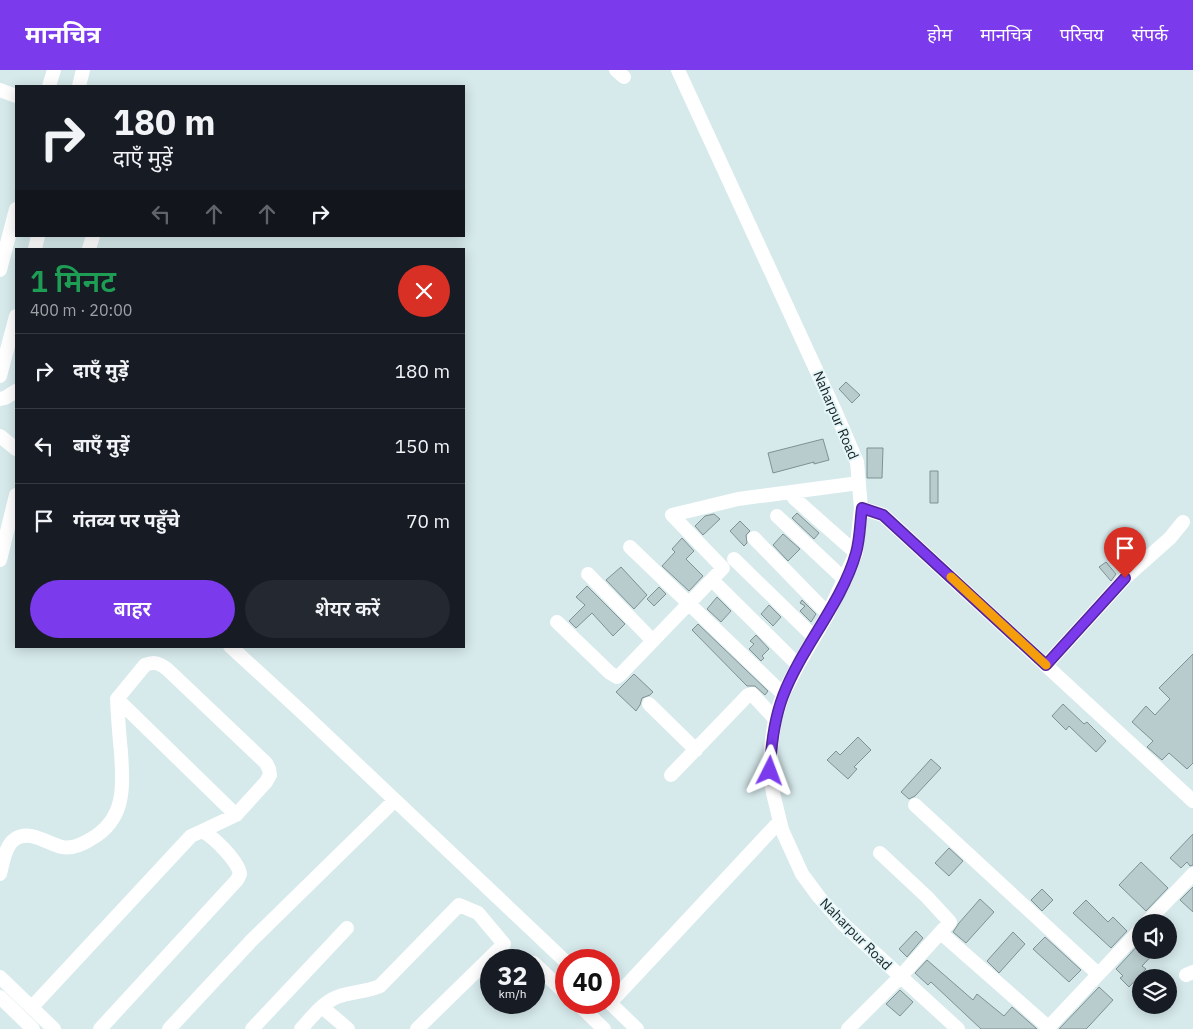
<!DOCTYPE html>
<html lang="hi">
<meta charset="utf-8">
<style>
:root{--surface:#171b24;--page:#242831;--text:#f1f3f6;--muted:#9ea1a6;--line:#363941;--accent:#7c3aed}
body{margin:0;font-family:"IBM Plex Sans","Noto Sans Devanagari",sans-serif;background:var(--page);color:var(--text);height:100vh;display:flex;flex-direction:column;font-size:19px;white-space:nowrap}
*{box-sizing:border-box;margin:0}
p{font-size:16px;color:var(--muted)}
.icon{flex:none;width:28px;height:28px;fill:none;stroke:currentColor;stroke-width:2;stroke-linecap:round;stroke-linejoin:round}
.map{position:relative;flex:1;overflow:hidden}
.details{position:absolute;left:15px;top:178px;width:450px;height:400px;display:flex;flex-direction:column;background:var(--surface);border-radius:0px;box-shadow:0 2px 12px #0003}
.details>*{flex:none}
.guide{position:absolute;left:15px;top:15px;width:450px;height:152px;border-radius:0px;box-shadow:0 2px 12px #0003;background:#171b24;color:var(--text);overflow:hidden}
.tools{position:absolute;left:1132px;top:844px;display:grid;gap:10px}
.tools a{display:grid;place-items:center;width:45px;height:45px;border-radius:50%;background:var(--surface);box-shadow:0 2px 12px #0003;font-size:25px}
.speed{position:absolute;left:480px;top:879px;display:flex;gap:10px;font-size:25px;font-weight:700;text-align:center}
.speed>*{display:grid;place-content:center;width:65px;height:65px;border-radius:50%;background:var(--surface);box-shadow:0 2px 12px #0003;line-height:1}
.speed small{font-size:12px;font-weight:400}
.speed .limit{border:8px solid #d22;background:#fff;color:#111}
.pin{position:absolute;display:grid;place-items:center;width:42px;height:42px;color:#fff;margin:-51px -21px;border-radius:50% 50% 50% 0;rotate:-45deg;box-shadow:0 0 5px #0007}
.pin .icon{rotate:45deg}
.me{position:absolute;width:55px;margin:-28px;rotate:3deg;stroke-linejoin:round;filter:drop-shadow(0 0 4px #0008)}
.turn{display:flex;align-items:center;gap:18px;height:105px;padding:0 15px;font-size:22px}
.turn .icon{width:65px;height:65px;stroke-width:2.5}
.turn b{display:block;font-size:35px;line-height:42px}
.lanes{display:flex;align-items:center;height:48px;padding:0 15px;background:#0003;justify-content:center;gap:25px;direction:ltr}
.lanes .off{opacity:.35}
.round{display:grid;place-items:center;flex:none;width:52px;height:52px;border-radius:26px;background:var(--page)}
.summary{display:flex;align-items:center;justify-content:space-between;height:85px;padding:0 15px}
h1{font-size:30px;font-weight:600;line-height:38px;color:#1e9e55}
.primary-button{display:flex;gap:10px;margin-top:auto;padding:10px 15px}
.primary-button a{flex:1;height:58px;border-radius:30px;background:var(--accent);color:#fff;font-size:20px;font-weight:600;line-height:58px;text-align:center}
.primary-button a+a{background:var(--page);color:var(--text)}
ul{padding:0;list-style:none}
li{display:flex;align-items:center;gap:15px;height:75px;padding:0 15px;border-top:1px solid var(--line)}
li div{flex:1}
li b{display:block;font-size:19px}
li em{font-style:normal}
header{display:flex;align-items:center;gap:30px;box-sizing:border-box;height:70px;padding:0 25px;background:var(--accent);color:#fff}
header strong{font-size:24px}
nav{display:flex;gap:28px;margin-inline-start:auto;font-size:18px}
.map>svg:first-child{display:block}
.building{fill:#b8cbcd;stroke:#7f9193}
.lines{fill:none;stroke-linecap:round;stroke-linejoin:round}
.minor{stroke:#fff;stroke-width:14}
.route-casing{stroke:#51269a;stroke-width:12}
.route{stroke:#7c3aed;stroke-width:9}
.slow{stroke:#f59e0b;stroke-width:9}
.labels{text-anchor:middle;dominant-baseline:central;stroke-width:4;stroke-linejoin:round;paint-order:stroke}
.street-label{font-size:14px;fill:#1a2122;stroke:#e3f6f9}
</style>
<header>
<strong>मानचित्र</strong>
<nav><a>होम</a><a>मानचित्र</a><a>परिचय</a><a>संपर्क</a></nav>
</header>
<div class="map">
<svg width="1193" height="959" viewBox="0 0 1193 959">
<rect width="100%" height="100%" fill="#d6e9eb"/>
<path class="building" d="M846,312l14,13 -8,8 -13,-14z
M823,369l6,21 -15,4v-2l-41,11 -5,-20z
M867,378h16l-1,30h-15z
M930,401h8v32h-8z
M797,443l22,20 -5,6 -22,-21z
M714,444l6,5 -17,16 -8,-9 10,-10z
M740,451l10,10 -4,4 1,8 -3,3 -14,-15z
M783,464l17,15 -12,12 -15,-16z
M1125,466l7,7 -15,15 -7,-8z
M682,468l12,13 -8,8 17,17 -14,15 -27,-25 13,-14 -3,-3z
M1106,492l10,12 -5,7 -12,-14z
M621,497l26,28 -13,14 -28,-29z
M587,516l38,38 -12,12 -21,-23 -16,15 -7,-7 16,-16 -9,-8z
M659,517l7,7 -12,12 -7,-7z
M717,527l14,14 -10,11 -14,-13z
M802,530l14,14 -5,8 -11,-11 5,-5 -5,-3z
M769,535l12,12 -8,9 -12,-12z
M698,554l70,67 -3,4 -10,-9h-8l-55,-56z
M756,565l13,14 -7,7 2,2 -3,3 -12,-12 5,-5 -4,-3z
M1193,584v109l-6,6 -18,-16 -7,7 -15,-13 6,-6 -21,-19 14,-16 9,9 15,-16 -11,-11z
M634,604l19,18 -3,3 -8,3 -2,7 -4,6 -20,-19z
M1063,634l21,20 3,-2 19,19 -10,11 -27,-26 -3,4 -14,-14z
M858,667l13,13 -17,17 3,2 -9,10 -21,-19 9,-9 4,4z
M931,689l10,9 -26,28 -6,3 -8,-7z
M1193,764v31l-3,1 -3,-4 -6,6 -11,-10z
M949,778l14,13 -14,15 -14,-13z
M1141,792l27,26 -22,23 -27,-26z
M1193,817v25l-13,-12z
M1042,819l11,11 -11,11 -11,-11z
M980,829l14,13 -28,31 -13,-11 6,-9z
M1086,830l22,22 5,-5 14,14 -16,17 -38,-35z
M916,861l7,7 -16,19 -8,-8z
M1013,862l12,12 -26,29 -12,-12z
M1045,867l36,33 -12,12 -36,-33z
M1141,872v8h16l-15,16 4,3 -17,18 -9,-9 3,-2 -7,-7z
M927,890l46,40 4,-6 27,22 8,-9 25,22h-56l-50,-47 -3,3 -13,-12z
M1099,917l14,13 -23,25 -4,4h-27z
M900,920l13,12 -13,14 -14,-12z"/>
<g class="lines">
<path class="minor" d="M616,0l8,7
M678,0l158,343 21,49 4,46 -5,45 -28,61 -30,51 -15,29 -8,25 -4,28 -1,24 3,22 9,37 20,44 17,23 22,25 117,107
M49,16l5,-16
M79,16l4,-16
M0,20l16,6
M35,179l3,-13
M89,179l4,-13
M0,200l16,-61
M0,306l16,-60
M0,329l5,-1 11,-7
M0,366l16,13
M794,428l62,55
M861,438l22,7 310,286
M672,445l66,-16 121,-16
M777,446l68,64
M754,468l74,76
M630,477l153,147
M734,489l80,78
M0,490l16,-65
M588,504l65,67
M712,510l86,85
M557,552l53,51 7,4 4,-3 102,-106 -51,-53
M230,576l75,69 261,247
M1046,595l79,-87 45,-40 13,-16
M117,629l119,116
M649,634l47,46
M671,705l77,-80 4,-1 23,25
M915,735l183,169
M0,804c3,-11 5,-28 15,-35 15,-10 33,5 47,8 10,2 21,-3 29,-8 35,-20 32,-52 30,-87 -2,-18 -3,-35 -4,-53l28,-34c9,-4 14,-2 22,4l99,94 3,6 1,6 -4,7 -30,33 -34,16
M1147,852l46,-48
M941,863l107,94
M534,893l32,31
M1186,905l7,-3
M0,907l54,52
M0,927l33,32
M576,932l28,27
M609,932l28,27
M610,933l170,-182
M32,937l159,-171 11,-5c12,6 36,30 38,43l-3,6 -137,149
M322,937l26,22
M169,959l82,-88 144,-141
M252,959l95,-101
M301,959c10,-11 21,-26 36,-32 14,-5 29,-5 43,-11l79,-81 19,8 26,31 -87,85
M848,959l52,-52 50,-55 -23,-25 -47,-44
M1047,959l94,-100"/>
</g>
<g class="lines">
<defs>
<path id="route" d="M770,701c1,-26 4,-51 13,-75 18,-48 59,-93 73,-143 4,-14 4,-30 6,-45l21,7 163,150 79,-87"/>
</defs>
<use href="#route" class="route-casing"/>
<use href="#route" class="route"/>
<path class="slow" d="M951,507l95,88"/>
</g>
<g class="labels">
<g class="street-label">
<text transform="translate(836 345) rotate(67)">Naharpur Road</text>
<text transform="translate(856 864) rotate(45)">Naharpur Road</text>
</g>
</g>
</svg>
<div class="tools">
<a><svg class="icon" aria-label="sound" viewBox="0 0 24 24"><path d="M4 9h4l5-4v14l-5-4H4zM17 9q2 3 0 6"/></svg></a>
<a><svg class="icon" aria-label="layers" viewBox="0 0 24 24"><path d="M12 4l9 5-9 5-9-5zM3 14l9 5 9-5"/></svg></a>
</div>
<div class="speed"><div>32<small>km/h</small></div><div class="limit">40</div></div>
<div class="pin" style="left:1125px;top:508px;background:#d93025"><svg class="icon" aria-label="arrive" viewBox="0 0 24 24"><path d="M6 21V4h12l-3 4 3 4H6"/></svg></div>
<svg class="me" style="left:770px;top:701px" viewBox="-20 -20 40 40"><path d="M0-17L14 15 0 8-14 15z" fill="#7c3aed" stroke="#fff" stroke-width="4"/></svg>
<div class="guide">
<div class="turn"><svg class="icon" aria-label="right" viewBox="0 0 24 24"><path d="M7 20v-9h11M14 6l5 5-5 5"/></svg><div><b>180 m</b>दाएँ मुड़ें</div></div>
<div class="lanes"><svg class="icon off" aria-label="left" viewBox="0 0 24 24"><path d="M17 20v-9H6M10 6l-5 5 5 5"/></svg><svg class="icon off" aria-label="ahead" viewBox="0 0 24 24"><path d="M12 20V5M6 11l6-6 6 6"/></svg><svg class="icon off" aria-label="ahead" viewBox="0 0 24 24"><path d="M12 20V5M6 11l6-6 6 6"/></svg><svg class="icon" aria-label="right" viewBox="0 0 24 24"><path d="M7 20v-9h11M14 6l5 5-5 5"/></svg></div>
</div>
<section class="details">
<div class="summary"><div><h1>1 मिनट</h1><p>400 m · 20:00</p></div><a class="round" style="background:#d93025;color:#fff"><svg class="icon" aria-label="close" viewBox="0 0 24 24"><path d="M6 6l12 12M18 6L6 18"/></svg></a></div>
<ul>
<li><svg class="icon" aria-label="right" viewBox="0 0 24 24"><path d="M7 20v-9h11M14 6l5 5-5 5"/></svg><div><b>दाएँ मुड़ें</b></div><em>180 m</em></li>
<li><svg class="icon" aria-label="left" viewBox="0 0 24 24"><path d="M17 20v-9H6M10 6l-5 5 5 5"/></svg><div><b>बाएँ मुड़ें</b></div><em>150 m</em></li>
<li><svg class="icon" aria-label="arrive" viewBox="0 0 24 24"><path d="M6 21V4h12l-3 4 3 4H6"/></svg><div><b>गंतव्य पर पहुँचे</b></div><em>70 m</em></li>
</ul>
<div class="primary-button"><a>बाहर</a><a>शेयर करें</a></div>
</section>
</div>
